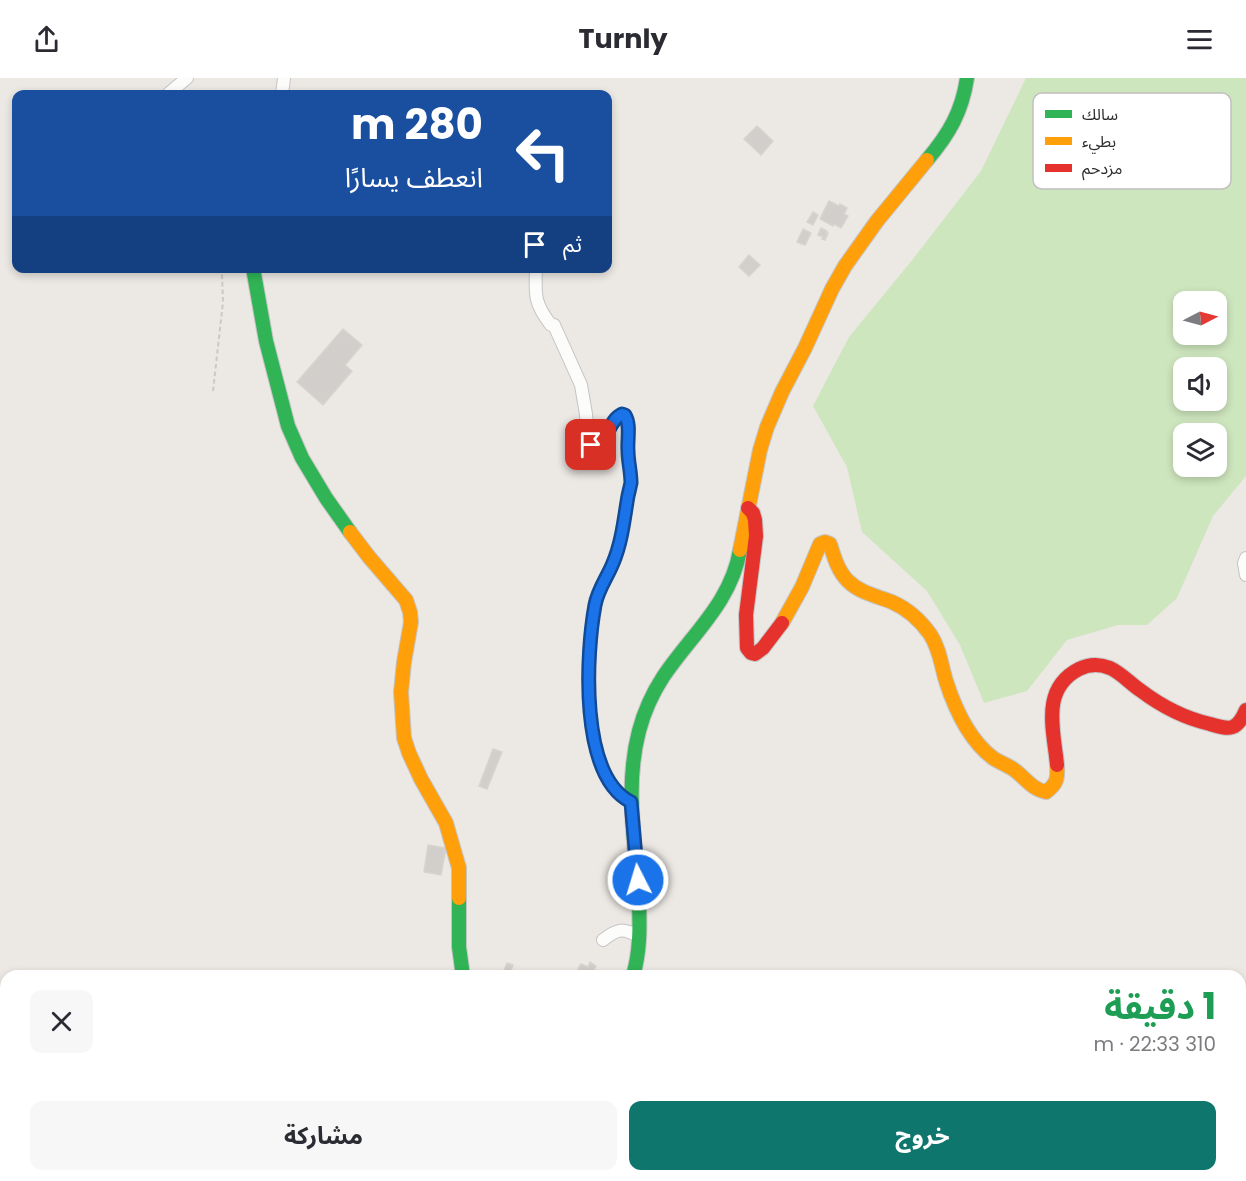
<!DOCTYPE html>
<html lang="ar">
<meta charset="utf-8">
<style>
:root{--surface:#fff;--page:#f7f7f7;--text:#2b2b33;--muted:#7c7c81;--accent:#0f766e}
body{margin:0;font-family:Poppins,"Noto Sans Arabic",sans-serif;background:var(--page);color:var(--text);direction:rtl;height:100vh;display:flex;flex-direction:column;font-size:22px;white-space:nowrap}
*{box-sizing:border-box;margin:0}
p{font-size:20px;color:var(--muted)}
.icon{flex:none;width:33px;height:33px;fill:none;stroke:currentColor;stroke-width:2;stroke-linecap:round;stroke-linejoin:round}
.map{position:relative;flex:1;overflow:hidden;direction:ltr}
.panel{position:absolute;left:0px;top:892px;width:1246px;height:212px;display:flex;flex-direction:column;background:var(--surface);border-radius:18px 18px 0 0;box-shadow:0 3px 9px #0003;direction:rtl}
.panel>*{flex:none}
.hud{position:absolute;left:12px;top:12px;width:600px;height:183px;border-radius:12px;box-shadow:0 3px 9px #0003;direction:rtl;background:#1a4fa0;color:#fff;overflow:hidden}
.needle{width:39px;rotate:84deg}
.tools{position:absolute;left:1173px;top:213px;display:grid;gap:12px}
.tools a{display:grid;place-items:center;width:54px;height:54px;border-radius:12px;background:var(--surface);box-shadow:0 3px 9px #0003;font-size:30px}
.pin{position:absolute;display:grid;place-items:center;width:51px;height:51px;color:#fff;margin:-26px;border-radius:12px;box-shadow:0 3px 9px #0006}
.me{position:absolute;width:66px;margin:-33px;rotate:355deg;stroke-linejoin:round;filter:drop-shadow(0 0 4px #0008)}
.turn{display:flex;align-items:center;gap:21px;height:126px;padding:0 30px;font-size:27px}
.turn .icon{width:78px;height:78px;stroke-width:2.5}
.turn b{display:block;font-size:42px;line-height:51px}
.then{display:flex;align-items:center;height:57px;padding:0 30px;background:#0003;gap:12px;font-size:22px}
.round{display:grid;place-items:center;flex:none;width:63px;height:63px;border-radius:12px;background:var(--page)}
.head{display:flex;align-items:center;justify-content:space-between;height:102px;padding:0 30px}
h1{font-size:36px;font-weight:700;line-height:45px;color:#1e9e55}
.button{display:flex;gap:12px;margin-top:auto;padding:12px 30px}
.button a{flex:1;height:69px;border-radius:12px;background:var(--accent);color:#fff;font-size:24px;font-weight:700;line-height:69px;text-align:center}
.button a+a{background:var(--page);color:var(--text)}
header{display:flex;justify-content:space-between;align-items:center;height:78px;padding:0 30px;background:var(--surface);font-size:27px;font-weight:700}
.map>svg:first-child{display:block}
.green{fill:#cee6be;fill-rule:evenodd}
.building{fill:#d1cecb;stroke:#d7d4d0;stroke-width:1.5}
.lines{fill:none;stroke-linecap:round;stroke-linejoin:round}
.street-casing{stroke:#c5c4c5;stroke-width:14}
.fast-casing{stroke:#c5c4c5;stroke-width:16}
.slow-casing{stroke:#c5c4c5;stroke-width:16}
.jam-casing{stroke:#c5c4c5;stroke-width:16}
.path{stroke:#c9c9c8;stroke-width:2;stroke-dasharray:4.5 3;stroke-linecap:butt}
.street{stroke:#fcfcfb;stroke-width:12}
.fast{stroke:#30b455;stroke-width:14}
.slow{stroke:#ff9f0a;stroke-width:14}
.jam{stroke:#e5322d;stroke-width:14}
.route-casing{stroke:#114b97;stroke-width:15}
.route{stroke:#1a73e8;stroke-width:10}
.key{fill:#fff;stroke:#c0c0c0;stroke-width:1.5}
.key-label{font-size:16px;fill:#2e2e2e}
</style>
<header><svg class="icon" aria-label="menu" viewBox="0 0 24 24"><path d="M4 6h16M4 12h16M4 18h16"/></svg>Turnly<svg class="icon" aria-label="share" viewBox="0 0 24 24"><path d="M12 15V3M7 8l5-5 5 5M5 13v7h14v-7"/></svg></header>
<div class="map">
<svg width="1246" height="1103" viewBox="0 0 1246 1103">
<rect width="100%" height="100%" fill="#ece8e4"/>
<path class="green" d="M1026,0h220v398l-33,40 -36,82 -30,27h-29l-51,15 -40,51 -43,12 -24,-58 -33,-54 -65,-59 -15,-65 -34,-61 36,-69 64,-78 68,-88zM1184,224h32v32h-32zM1184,290h32v32h-32zM1184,356h32v32h-32z
M689,1098h420l-1,5h-419z"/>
<path class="building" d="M757,48l16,15 -12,14 -17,-16z
M829,123l10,5 1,-2 7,4 -3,6 4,2 -7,12 -7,-4 -1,2 -13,-7z
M813,134l5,3 -5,10 -6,-3z
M821,150l6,3 -1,2h2l-3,7 -3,-1 1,-2 -5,-2z
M803,151l8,4 -6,12 -8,-3z
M749,177l11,10 -11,11 -10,-9z
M343,251l19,16 -17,20 7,6 -29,34 -26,-23z
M493,671l9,3 -15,37 -8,-3z
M428,767l18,3 -5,27 -17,-3z
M590,884l6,4 -5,10 -13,-7 3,-5 7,3z
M507,885l6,2 -4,11h-7z"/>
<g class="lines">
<defs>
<path id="street" d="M168,16l19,-16
M282,16l2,-16
M536,190c-1,27 -2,35 15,57h3l27,60 5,29 2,29 6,3c15,-4 14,-25 28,-32l3,1c6,10 2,24 3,36 0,10 3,21 3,32 -1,4 -2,9 -3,13 -4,23 -6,46 -15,67 -6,15 -15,26 -18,42 -9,48 -16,172 36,197
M1246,480l-2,5 2,12
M603,862c15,-12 20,-12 37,-3
M0,959l6,4
M1240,1014l6,-3
M128,1098l9,5
M511,1098l2,5
M588,1103l1,-5
M1135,1103l2,-5"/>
<path id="fast" d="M927,82c22,-26 35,-48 40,-82
M253,190l13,73 22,85 14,32 24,40 24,34
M459,820v49l4,29
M633,898c7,-24 7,-48 6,-72 -3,-58 -15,-116 0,-173 5,-19 13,-37 24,-54 28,-42 68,-74 77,-127"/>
<path id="slow" d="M350,454l19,25 37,43 4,12 1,10 -7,40 -3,30 3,46 5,15 12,26 25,44 13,45v30
M740,472l20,-100 7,-23 15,-35 23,-44 27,-59 13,-23 32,-45 50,-61
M782,545l20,-36 18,-43 5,-2 5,2c4,13 8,27 18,37 12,12 29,15 44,21 16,7 28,18 38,32 10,15 11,31 16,47 9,28 23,59 47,77 6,4 14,7 20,11 12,8 18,20 33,23 11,-8 12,-14 11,-27"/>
<path id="jam" d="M748,430l5,5 2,7 1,16 -10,79 1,33 4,5 4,1 8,-6 19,-25
M1057,687c-3,-34 -17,-76 22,-96 10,-5 21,-5 31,-1 11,5 20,15 30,22 21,16 44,28 70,34 20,6 27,7 36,-14"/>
</defs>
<use href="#street" class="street-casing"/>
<use href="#fast" class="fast-casing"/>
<use href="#slow" class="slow-casing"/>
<use href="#jam" class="jam-casing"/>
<path class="path" d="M213,313l10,-89 -1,-27 3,-7"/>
<use href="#street" class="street"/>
<use href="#fast" class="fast"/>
<use href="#slow" class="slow"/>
<use href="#jam" class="jam"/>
</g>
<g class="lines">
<defs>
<path id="route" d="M591,367c17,2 16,-24 31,-31l3,1c6,10 2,24 3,36 0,10 3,21 3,32 -1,4 -2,9 -3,13 -4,23 -6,46 -15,67 -6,15 -15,26 -18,42 -9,49 -16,171 36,197l7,78"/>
</defs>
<use href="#route" class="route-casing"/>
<use href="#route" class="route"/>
</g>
<rect x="1033" y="15" width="198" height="96" rx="9" class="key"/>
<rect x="1045" y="32" width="27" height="8" fill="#30b455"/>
<rect x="1045" y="59" width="27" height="8" fill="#ff9f0a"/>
<rect x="1045" y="86" width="27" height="8" fill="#e5322d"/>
<g class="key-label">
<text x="1082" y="42">سالك</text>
<text x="1082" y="69">بطيء</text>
<text x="1082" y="96">مزدحم</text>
</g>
</svg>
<div class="tools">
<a><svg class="needle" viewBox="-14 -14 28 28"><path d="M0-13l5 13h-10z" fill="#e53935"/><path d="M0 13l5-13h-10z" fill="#7c7c81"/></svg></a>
<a><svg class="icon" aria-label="sound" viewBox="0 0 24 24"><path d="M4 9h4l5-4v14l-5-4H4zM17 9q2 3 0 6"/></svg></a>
<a><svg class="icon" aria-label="layers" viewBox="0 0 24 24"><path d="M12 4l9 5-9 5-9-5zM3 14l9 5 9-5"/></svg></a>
</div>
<div class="pin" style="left:591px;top:367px;background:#d93025"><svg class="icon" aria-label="arrive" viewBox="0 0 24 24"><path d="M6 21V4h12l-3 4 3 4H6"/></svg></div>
<svg class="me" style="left:638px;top:802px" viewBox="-20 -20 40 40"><circle r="17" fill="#1a73e8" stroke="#fff" stroke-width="3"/><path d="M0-11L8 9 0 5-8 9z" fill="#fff"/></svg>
<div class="hud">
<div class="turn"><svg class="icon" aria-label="left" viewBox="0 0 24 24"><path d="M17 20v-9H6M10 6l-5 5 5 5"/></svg><div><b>280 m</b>انعطف يسارًا</div></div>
<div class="then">ثم<svg class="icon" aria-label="arrive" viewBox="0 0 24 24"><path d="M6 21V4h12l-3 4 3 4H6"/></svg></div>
</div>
<section class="panel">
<div class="head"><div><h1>1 دقيقة</h1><p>310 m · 22:33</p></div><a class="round"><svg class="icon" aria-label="close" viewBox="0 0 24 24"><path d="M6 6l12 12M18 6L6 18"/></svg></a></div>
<div class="button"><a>خروج</a><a>مشاركة</a></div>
</section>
</div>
